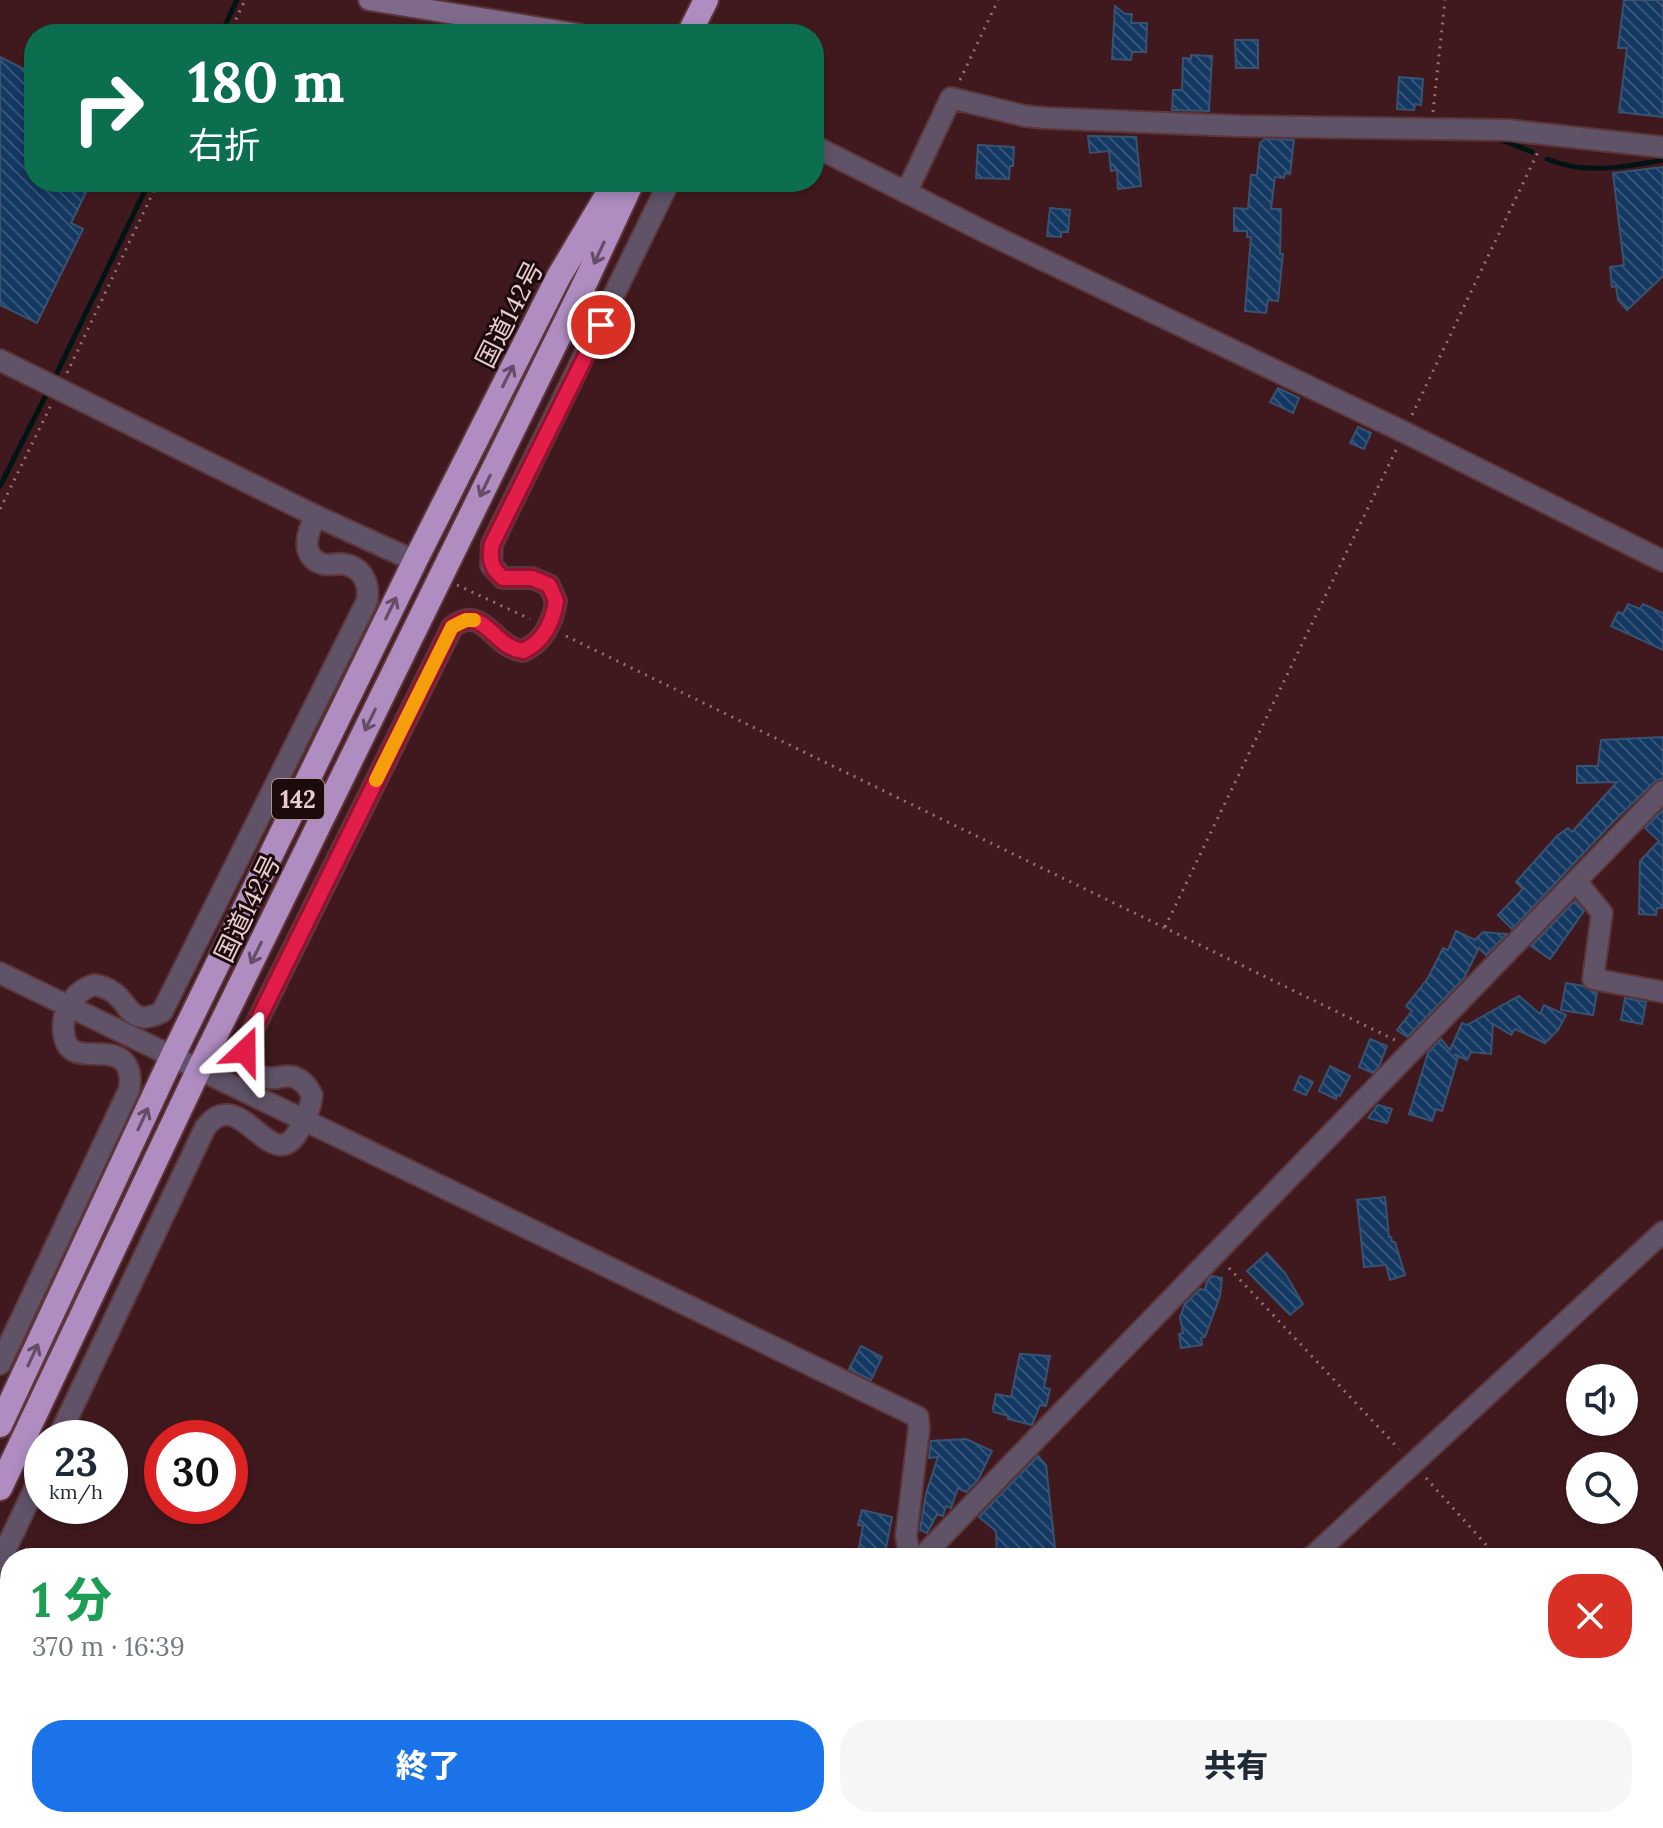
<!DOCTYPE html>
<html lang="ja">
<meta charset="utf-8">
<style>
:root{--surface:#fff;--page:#f6f6f7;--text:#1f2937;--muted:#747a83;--accent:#1a73e8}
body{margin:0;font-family:Lora,"Noto Sans JP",serif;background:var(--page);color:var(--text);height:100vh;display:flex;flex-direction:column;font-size:30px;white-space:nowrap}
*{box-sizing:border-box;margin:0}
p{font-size:26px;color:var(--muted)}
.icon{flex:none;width:44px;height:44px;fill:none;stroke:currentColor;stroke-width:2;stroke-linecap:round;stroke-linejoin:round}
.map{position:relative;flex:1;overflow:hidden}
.drawer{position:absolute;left:0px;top:1548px;width:1664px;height:280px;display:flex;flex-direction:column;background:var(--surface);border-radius:32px 32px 0 0;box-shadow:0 4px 12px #0003}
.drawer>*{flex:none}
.guide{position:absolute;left:24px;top:24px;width:800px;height:168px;border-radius:32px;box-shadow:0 4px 12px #0003;background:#0b6e4f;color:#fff;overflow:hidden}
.fabs{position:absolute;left:1566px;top:1364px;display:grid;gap:16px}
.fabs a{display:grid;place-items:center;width:72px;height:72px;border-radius:50%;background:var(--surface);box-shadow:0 4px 12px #0003;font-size:40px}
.speed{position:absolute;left:24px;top:1420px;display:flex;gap:16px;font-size:40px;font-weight:700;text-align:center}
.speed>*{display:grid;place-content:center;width:104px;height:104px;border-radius:50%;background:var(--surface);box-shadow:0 4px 12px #0003;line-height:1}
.speed small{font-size:20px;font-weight:400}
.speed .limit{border:12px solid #d22;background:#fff;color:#111}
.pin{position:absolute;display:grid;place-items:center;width:68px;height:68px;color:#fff;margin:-34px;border:4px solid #fff;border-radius:50%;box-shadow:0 2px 8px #0007}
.me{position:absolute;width:88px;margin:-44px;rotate:23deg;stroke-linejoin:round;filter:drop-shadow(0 0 6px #0008)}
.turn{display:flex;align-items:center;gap:28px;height:168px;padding:0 32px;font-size:36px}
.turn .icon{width:104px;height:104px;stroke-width:2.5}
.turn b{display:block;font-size:56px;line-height:68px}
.round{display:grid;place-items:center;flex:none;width:84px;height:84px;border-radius:32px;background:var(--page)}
.headline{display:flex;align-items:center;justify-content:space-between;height:136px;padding:0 32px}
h1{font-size:48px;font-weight:800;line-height:60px;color:#1e9e55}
.action{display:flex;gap:16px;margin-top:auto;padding:16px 32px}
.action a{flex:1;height:92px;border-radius:32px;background:var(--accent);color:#fff;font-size:32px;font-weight:800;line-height:92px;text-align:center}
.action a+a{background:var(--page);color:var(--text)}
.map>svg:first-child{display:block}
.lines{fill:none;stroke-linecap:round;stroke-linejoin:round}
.stream{stroke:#001414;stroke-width:5}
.building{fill:url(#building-back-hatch);stroke:#385271;stroke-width:2}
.lane-casing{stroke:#5b363a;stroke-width:14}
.street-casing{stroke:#5b363a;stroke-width:24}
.secondary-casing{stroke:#5b363a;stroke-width:24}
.highway-casing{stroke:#5b363a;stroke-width:28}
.path{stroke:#937175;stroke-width:3;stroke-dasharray:2 6;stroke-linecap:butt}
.lane{stroke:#605368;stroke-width:10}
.street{stroke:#605368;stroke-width:20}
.secondary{stroke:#806a8c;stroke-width:20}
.highway{stroke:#af8dc1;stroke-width:24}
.oneway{stroke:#664c66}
.route-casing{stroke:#92132f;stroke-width:20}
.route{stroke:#e11d48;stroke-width:14}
.slow{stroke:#f59e0b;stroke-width:14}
.labels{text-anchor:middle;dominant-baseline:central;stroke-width:6;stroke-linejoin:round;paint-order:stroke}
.shield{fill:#1c0a0c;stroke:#ab9294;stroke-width:2}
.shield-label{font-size:24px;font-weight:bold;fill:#e8ccce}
.street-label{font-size:26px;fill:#e8ccce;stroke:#1c0a0c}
</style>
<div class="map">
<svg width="1663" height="1828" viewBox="0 0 1663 1828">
<defs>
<pattern id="building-back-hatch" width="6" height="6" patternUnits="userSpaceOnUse" patternTransform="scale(2)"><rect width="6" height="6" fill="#133862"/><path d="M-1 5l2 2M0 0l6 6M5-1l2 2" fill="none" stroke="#355477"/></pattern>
</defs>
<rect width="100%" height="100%" fill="#40191e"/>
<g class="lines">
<path class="stream" d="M221,34l16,-34
M1496,138l36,14
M1547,159c37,16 78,8 116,1
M54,379l95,-197
M0,486l48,-95"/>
</g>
<path class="building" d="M1624,0h39v117l-44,-5 8,-64h-9z
M1115,6l10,8h7l-1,9h16l-1,29h-14l-1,8 -19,-1z
M1235,40h23v28h-22z
M1191,55l21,1 -3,55 -37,-1 1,-20h9l1,-32 8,1z
M0,57l34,17v108h57l-20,41 12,6 -46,94 -37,-18z
M1399,77l24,2 -2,26 -6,-1 -1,6 -17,-1z
M1088,136l48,1 5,49 -23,3 -1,-19 -6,1 -2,-20 -19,2z
M1265,139l29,1 -4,34 -5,-1 -1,5 -9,-1 -4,32h10l-1,45h3l-5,47 -10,-1 -2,13 -21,-2 6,-74h-4v-6h-13v-23l14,1 3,-34h6l3,-32z
M978,145l36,2 -1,19h-3l-1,13 -33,-1z
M1663,167v109l-36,34 -9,-10 -2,-14 -4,1 -2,-20 14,-2 -11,-92z
M1050,208l20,2 -2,22h-7v5l-14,-1z
M1278,388l21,10 -6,15 -23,-11z
M1358,427l13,6 -7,16 -14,-6z
M1628,604l12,5 3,-5 20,9v37l-52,-24 7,-14 5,2z
M1663,737v41l-9,4 -41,40 -101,107 -14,-14 25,-26 -7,-7 41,-46 11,-8 4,4 45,-50 -40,1v-17h21l3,-26z
M1663,810v98h-6l-1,7 -17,-1 1,-53 19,-20 -14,-13z
M1575,901l9,10 -34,48 -19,-13z
M1456,931l19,9 8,-8 24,2 -21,21 -7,-7 -15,30 -57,59 -10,-7 15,-19 -6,-5 22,-28 15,-30 5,2z
M1566,983l17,3 14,7 -4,22 -32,-5z
M1519,996l21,18 4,-9 22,10 -8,15 -13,13 -30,-14 -4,6 -18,-11 -2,30 -20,-2 -4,8 -13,-6 4,4 -16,53 -6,-2 -4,12 -23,-7 19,-61 13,-14 9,11 12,-27 5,2z
M1625,998l21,4 -4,22 -21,-4z
M1370,1039l17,7 -8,20 -6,7 -14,-6z
M1330,1066l20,10 -10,20 -3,-1 -1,4 -17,-8z
M1300,1076l13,6 -7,13 -12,-5z
M1378,1105l14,4 -5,14 -19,-5z
M1385,1197l4,40h2l1,5h3l10,33 -15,5 -4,-15 -22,2 -7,-67z
M1267,1253l18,20 18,31 -13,11 -43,-44z
M1212,1276l10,2 -2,18 -15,41 -4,1 1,7 -21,3 -2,-14 4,-1 -3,-16 5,-13 15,-15 5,1 2,-9z
M861,1346l21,11 -11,23 -22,-11z
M1020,1354l30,2 -6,32 6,1 -4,17 -6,-1 -8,20 -24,-6v-3l-14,-4 -1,-3 3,-15 15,3z
M966,1439l26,12 -14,29 -12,12 -8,-4 -7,20 -5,-2 -3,10 -6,-2 -10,19 -7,-3 6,-36 12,-37 -9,1 2,-17z
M1038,1456l8,9 10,93h-59l-1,-27 -17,-14z
M862,1510l30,7 -8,41h-27l6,-32 -5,-1z"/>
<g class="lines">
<defs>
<path id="lane" d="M1654,1603l9,-13
M1464,1818l16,10
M1639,1827l24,-9
M714,1828l3,-10"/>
<path id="street" d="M814,146l173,87 417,199 259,129
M907,191l44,-93 74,18 21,2 193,8 268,4 156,17
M0,360l316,156 99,45
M1576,881l26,32 -9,66 70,13
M0,973l918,444 1,12 -13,107 4,22
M0,1364l129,-274c2,-11 2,-22 -7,-30 -18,-15 -53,7 -58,-25 -2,-11 0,-21 6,-31 6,-10 13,-16 24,-19 40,5 27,47 68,27l205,-411c3,-18 -5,-35 -25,-37 -6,-1 -13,2 -19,0 -24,-7 -16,-32 -7,-48
M58,1438l147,-310c36,-48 66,53 94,2 7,-11 12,-22 13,-35 -4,-8 -9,-15 -18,-18 -6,-2 -13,0 -19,1 -25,1 -32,-17 -27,-38l204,-413c32,-24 40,20 71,24 20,-9 30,-29 33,-50l-7,-16 -17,-7h-29l-12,-13 1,-21 177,-362
M921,1558l742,-767
M1311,1558l352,-326
M0,1561l42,-88
M0,1639h10
M0,1681h10
M0,1722l10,-1
M931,1818l16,10
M635,1828l11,-10
M1131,1828v-10"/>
<path id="secondary" d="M369,0l209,34"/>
<path id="highway" d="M689,34l17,-34
M0,1425l173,-370 242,-494 144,-285 56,-94
M0,1488l199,-419 386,-786 47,-101"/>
</defs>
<use href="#lane" class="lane-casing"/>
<use href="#street" class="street-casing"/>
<use href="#secondary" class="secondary-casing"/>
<use href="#highway" class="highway-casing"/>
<path class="path" d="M229,34l16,-34
M960,80l38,-80
M1433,112l12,-112
M67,373l91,-191
M1412,415l126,-263
M0,509l51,-104
M457,585l73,34
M566,636l831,405
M1165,927l232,-479
M1229,1268l170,181
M1426,1478l72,80"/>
<use href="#lane" class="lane"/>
<use href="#street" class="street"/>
<use href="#secondary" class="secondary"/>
<use href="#highway" class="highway"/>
</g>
<defs><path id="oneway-shaft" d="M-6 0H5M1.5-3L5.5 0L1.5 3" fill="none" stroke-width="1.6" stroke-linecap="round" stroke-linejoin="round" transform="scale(2)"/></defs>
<g class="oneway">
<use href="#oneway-shaft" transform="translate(599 253) rotate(115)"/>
<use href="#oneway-shaft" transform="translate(508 376) rotate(-63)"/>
<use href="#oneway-shaft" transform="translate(485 486) rotate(116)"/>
<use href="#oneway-shaft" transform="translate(391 608) rotate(-64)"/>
<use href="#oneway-shaft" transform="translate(370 720) rotate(116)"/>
<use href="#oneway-shaft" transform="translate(256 953) rotate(116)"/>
<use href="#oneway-shaft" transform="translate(143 1119) rotate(-65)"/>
<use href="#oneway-shaft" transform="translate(33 1355) rotate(-65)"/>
</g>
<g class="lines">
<defs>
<path id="route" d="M245,1051l3,-11 204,-413c32,-24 40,20 71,24 20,-9 30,-29 33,-50l-7,-16 -17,-7h-29c-12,-10 -14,-18 -11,-34l109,-219"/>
</defs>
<use href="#route" class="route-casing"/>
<use href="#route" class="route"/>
<path class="slow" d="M376,780l76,-153 14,-7h8"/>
</g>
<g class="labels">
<rect class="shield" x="272" y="779" width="52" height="40" rx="6"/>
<g class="shield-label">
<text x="298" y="799">142</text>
</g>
<g class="street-label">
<text transform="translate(509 314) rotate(-63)">国道142号</text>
<text transform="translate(247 908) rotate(-64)">国道142号</text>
</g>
</g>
</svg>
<div class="fabs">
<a><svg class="icon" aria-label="sound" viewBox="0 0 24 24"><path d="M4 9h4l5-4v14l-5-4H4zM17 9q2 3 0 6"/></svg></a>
<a><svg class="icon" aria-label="search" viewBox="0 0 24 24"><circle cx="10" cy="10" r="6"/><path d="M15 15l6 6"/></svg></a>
</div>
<div class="speed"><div>23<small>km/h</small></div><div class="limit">30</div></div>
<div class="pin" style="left:601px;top:325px;background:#d93025"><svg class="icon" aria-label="arrive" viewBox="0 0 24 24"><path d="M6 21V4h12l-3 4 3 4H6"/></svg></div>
<svg class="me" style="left:245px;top:1051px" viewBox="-20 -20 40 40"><path d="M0-17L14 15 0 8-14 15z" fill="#e11d48" stroke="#fff" stroke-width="4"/></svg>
<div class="guide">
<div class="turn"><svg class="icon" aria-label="right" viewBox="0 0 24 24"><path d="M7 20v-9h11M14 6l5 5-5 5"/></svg><div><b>180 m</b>右折</div></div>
</div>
<section class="drawer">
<div class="headline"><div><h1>1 分</h1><p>370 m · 16:39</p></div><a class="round" style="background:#d93025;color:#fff"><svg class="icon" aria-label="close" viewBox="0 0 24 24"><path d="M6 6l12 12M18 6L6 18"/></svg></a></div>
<div class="action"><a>終了</a><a>共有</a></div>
</section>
</div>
